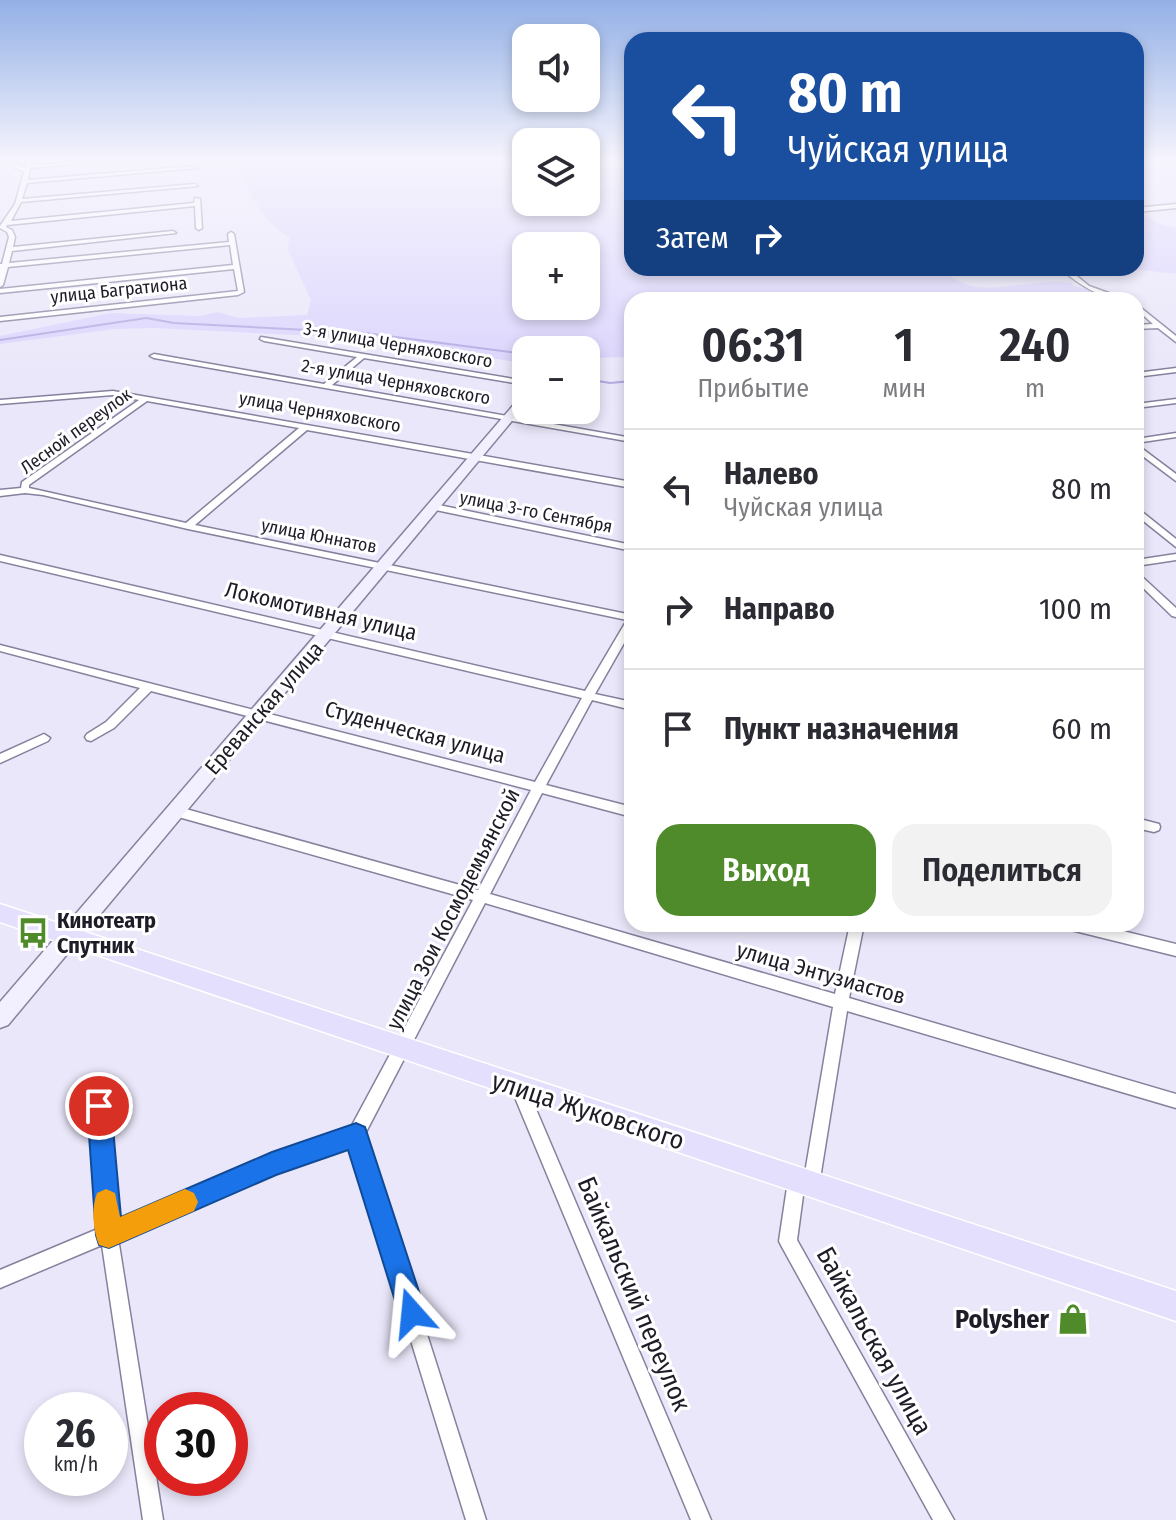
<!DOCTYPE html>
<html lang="ru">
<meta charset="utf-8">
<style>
:root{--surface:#fff;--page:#f2f2f3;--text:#2b2b33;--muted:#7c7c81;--line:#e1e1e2;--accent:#4f8b2a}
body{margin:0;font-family:"Fira Sans Condensed",sans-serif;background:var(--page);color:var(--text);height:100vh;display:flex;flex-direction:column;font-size:30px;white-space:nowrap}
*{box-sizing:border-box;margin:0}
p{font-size:26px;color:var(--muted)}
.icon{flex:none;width:44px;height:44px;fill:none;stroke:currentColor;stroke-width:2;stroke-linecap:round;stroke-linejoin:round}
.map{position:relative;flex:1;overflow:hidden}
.side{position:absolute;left:624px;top:292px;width:520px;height:640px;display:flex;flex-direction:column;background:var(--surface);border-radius:24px;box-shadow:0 4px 12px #0003}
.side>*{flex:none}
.banner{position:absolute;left:624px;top:32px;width:520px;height:244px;border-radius:24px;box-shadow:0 4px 12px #0003;background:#1a4fa0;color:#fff;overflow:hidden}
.controls{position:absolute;left:512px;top:24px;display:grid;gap:16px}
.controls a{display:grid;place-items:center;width:88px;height:88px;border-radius:16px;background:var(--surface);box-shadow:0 4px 12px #0003;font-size:40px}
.speed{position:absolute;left:24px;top:1392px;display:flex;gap:16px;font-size:40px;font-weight:700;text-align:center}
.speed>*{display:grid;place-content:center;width:104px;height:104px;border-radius:50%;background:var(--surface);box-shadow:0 4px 12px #0003;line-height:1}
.speed small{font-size:20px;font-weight:400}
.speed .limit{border:12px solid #d22;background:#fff;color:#111}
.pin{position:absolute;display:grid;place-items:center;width:68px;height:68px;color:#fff;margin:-34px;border:4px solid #fff;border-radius:50%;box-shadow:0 2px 8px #0007}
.me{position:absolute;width:88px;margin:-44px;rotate:342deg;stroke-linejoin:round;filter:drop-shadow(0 0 6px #0008)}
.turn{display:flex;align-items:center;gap:28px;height:168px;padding:0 32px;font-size:36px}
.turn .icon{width:104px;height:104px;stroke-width:2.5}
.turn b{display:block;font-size:56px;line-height:68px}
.then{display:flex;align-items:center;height:76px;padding:0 32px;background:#0003;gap:16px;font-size:30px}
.eta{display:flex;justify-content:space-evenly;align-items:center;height:136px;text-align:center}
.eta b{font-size:48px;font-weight:600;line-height:56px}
.primary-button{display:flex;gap:16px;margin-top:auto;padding:16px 32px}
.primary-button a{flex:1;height:92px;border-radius:24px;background:var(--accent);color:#fff;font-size:32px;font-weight:600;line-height:92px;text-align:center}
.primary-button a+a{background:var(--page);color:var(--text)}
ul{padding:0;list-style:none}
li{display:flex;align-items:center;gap:24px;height:120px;padding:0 32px;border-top:2px solid var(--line)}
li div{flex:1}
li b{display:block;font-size:30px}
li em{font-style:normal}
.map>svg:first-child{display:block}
.green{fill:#dcd5fd;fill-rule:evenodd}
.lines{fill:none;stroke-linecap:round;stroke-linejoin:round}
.stream{stroke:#b4aae2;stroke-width:2}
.street-casing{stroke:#86819d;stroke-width:3}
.secondary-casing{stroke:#86819d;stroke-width:3}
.primary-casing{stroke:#fff;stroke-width:3}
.street{fill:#fff;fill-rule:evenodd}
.secondary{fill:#f2effe;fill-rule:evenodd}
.primary{fill:#e4dffd;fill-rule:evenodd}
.route{fill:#1a73e8;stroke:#114b97;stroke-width:2}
.slow{fill:#f59e0b}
.labels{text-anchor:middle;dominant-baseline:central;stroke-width:6;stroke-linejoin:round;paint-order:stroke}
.far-street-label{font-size:18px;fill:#1e1c27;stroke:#fff}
.street-label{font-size:22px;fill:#1e1c27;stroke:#fff}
.poi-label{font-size:22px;font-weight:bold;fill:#1e1c27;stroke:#fff;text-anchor:start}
.near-street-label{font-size:26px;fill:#1e1c27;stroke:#fff}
.near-poi-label{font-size:26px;font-weight:bold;fill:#1e1c27;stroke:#fff;text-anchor:end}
</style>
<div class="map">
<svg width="1176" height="1520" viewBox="0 0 1176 1520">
<rect width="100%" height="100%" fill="#eae7fa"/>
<path class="green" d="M238,158h288v44h60v-44h46v110h305c11,6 22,15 34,18 34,6 67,-8 101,-3l1,3 24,5 22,9h-487v57l-46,1v-8h-60l-3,13 -109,-17 -98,-10 -163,-8 -38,1 -115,15v-8l111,-23 88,3 19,-4 20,6 69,-3 4,-15 -24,-52 3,-10c-29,-18 -45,-47 -52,-80zM526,246h60v60h-60z
M1136,211l27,14 13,3v46l-52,-6h12z"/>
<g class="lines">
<path class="stream" d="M0,340l146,-22 28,5 191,10 161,21
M586,379l24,4 22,-2"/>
<defs>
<path id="street" d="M0,158l25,10 1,-10h6l-1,7 103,-7 -104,10 -2,12 166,-14 3,2 -170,15 -5,16 173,-15 3,2 -177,16 -10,19 183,-18 1,-5 5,1 2,29 -3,2 -3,-2 -1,-22 -188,19 -1,2 6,3 3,7 -2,10 160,-16 3,2 -164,18 -3,12 220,-21 -1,-8 3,-2 3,2 10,58 -6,3 -238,26v-4l238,-26 -4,-22 -234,24v-4l233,-24 -3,-20 -222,22 -5,18 -3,2v-23h2l7,-27 -2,-5 -7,-4v-2l15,-22 9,-32 -24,-11z
M1176,204v4l-40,4v-4z
M1060,268h7l22,18 39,14c-26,0 -49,-15 -68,-32z
M1136,304l40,32v6l-18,-14 -22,1v-4l17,-1 -17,-15z
M261,337l265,44v4l-162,-27 -32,27 300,53v4l-478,-84 -4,-2 4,-2 170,30 33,-27 -93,-16 -4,-2z
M1176,368v4l-40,5v-4z
M113,391l519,91v6l-325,-58 -112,95 437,90v14l-37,65 37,8v8l-40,-10 -46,85 86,22v10l-90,-24 -52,101 345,100 15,-70h14l-15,74 327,96v14l-329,-97 -28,174 -2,6 -6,2 -6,-2 -1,-3 -7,52 157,280h-21l-151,-273 -3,-6 9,-60 2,-6 6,-2 6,2 2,4 29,-172 -348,-104 -121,233 122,384h-20l-115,-375 -78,27 -155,66 45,282h-20l-41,-275 -102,43v-18l100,-42 -9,-122 2,-5 6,-3 6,3 2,5 10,115 155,-65 78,-27 123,-229 -298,-84 -4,-2 -2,-3 2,-3 4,-2 303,84 53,-100 -380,-99 -37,37 -23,13 -4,-1 -2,-3 2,-3 19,-12 34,-34 -140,-37v-6l535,137 47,-84 -582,-137v-6l585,136 42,-71 -439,-91 -145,-34 -18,-2 -25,3v-6l21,-2 1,-6 117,-82 -26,-5 -113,9v-4zM147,401l152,27 -113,95 -157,-35v-3z
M1176,399v4l-40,5v-4z
M1176,433v4l-40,6v-4z
M1136,444l40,30v7l-40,-30z
M434,504l198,41v6l-201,-42 -2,-2z
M1136,507l40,32v8l-40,-32z
M1176,554v6l-40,6v-6z
M1136,573l3,1 37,34v9l-4,-1 -36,-35z
M44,734l6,4 -2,3 -48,22v-9z
M1136,818l23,6 1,3 -1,3 -5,2 -18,-4z
M1064,924h30l82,20v12l-105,-26 -5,-2z
M519,1081l6,2 2,5 184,432h-20l-180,-432 2,-5z"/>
<path id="secondary" d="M526,393v11l-518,621 -8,3v-26l522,-607z"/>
<path id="primary" d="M0,904l1176,387v30l-1176,-399z"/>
</defs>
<use href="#street" class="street-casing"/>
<use href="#secondary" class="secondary-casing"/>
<use href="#primary" class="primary-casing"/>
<use href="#street" class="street"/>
<use href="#secondary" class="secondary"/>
<use href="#primary" class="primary"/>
</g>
<linearGradient id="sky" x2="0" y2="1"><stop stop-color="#93b0e6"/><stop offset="0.43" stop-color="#f6f4fd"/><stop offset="1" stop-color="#f6f4fd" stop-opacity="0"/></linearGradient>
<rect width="1176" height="371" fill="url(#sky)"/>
<path class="route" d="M99,1095l9,3 3,8 10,111 151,-65 84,-29 9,4 61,186 -5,10 -9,4 -10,-4 -54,-173 -72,25 -167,73 -10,-3 -3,-10 -9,-129 3,-8z"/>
<path class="slow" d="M106,1189l9,4 5,24 65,-28 9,4 4,9 -4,9 -85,37 -10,-3c-6,-15 -8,-37 -2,-52z"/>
<defs>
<symbol id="bus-bare" viewBox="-9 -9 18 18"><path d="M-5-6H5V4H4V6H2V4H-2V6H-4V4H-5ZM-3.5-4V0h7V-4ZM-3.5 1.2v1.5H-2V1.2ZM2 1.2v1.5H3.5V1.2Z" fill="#4f8b2a" stroke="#fff" stroke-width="2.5" paint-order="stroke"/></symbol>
<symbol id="shop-bare" viewBox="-9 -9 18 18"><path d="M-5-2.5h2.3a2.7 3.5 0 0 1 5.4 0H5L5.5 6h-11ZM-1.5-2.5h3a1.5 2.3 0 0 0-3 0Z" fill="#4f8b2a" stroke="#fff" stroke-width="2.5" paint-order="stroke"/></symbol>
</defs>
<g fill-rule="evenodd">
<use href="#bus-bare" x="11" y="911" width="44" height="44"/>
<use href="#shop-bare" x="1051" y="1297" width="44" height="44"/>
</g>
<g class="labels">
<g class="far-street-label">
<text transform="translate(119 290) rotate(-6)">улица Багратиона</text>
<text transform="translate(398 345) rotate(10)">3-я улица Черняховского</text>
<text transform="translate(396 382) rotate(10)">2-я улица Черняховского</text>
<text transform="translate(320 412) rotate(10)">улица Черняховского</text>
<text transform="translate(76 431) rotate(-36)">Лесной переулок</text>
<text transform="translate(536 512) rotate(11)">улица 3-го Сентября</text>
<text transform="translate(319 536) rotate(11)">улица Юннатов</text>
</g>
<g class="street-label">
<text transform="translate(321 611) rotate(13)">Локомотивная улица</text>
<text transform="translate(264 708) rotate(-49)">Ереванская улица</text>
<text transform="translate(415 732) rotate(15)">Студенческая улица</text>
<text transform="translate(453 909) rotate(-63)">улица Зои Космодемьянской</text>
<text transform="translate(821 973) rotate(16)">улица Энтузиастов</text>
</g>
<g class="poi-label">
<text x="57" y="920">Кинотеатр<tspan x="57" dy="25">Спутник</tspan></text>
</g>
<g class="near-street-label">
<text transform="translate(588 1111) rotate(18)">улица Жуковского</text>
<text transform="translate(634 1294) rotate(67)">Байкальский переулок</text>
<text transform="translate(874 1341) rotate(61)">Байкальская улица</text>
</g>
<g class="near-poi-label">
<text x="1049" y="1319">Polysher</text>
</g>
</g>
</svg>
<div class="controls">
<a><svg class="icon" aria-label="sound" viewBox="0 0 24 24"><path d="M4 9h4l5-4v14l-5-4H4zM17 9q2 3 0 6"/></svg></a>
<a><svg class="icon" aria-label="layers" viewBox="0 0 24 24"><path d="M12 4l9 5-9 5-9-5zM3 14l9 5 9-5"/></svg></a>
<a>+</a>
<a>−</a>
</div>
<div class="speed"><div>26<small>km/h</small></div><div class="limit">30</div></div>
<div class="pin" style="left:99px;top:1106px;background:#d93025"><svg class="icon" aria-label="arrive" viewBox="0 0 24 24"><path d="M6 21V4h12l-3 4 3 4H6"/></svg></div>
<svg class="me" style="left:412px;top:1313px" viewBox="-20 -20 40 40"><path d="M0-17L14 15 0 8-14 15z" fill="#1a73e8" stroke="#fff" stroke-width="4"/></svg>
<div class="banner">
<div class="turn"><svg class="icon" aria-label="left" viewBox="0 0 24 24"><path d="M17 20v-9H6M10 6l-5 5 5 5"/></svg><div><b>80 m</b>Чуйская улица</div></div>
<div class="then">Затем<svg class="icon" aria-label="right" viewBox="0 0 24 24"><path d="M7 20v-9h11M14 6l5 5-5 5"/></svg></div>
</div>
<section class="side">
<div class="eta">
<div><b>06:31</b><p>Прибытие</p></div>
<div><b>1</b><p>мин</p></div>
<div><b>240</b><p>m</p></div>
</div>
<ul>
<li><svg class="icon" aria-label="left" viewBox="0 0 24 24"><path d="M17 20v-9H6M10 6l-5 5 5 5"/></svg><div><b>Налево</b><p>Чуйская улица</p></div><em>80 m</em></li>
<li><svg class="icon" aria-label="right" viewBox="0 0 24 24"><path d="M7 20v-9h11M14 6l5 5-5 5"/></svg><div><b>Направо</b></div><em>100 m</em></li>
<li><svg class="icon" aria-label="arrive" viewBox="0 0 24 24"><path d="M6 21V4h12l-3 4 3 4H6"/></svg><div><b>Пункт назначения</b></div><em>60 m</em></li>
</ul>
<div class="primary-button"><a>Выход</a><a>Поделиться</a></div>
</section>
</div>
